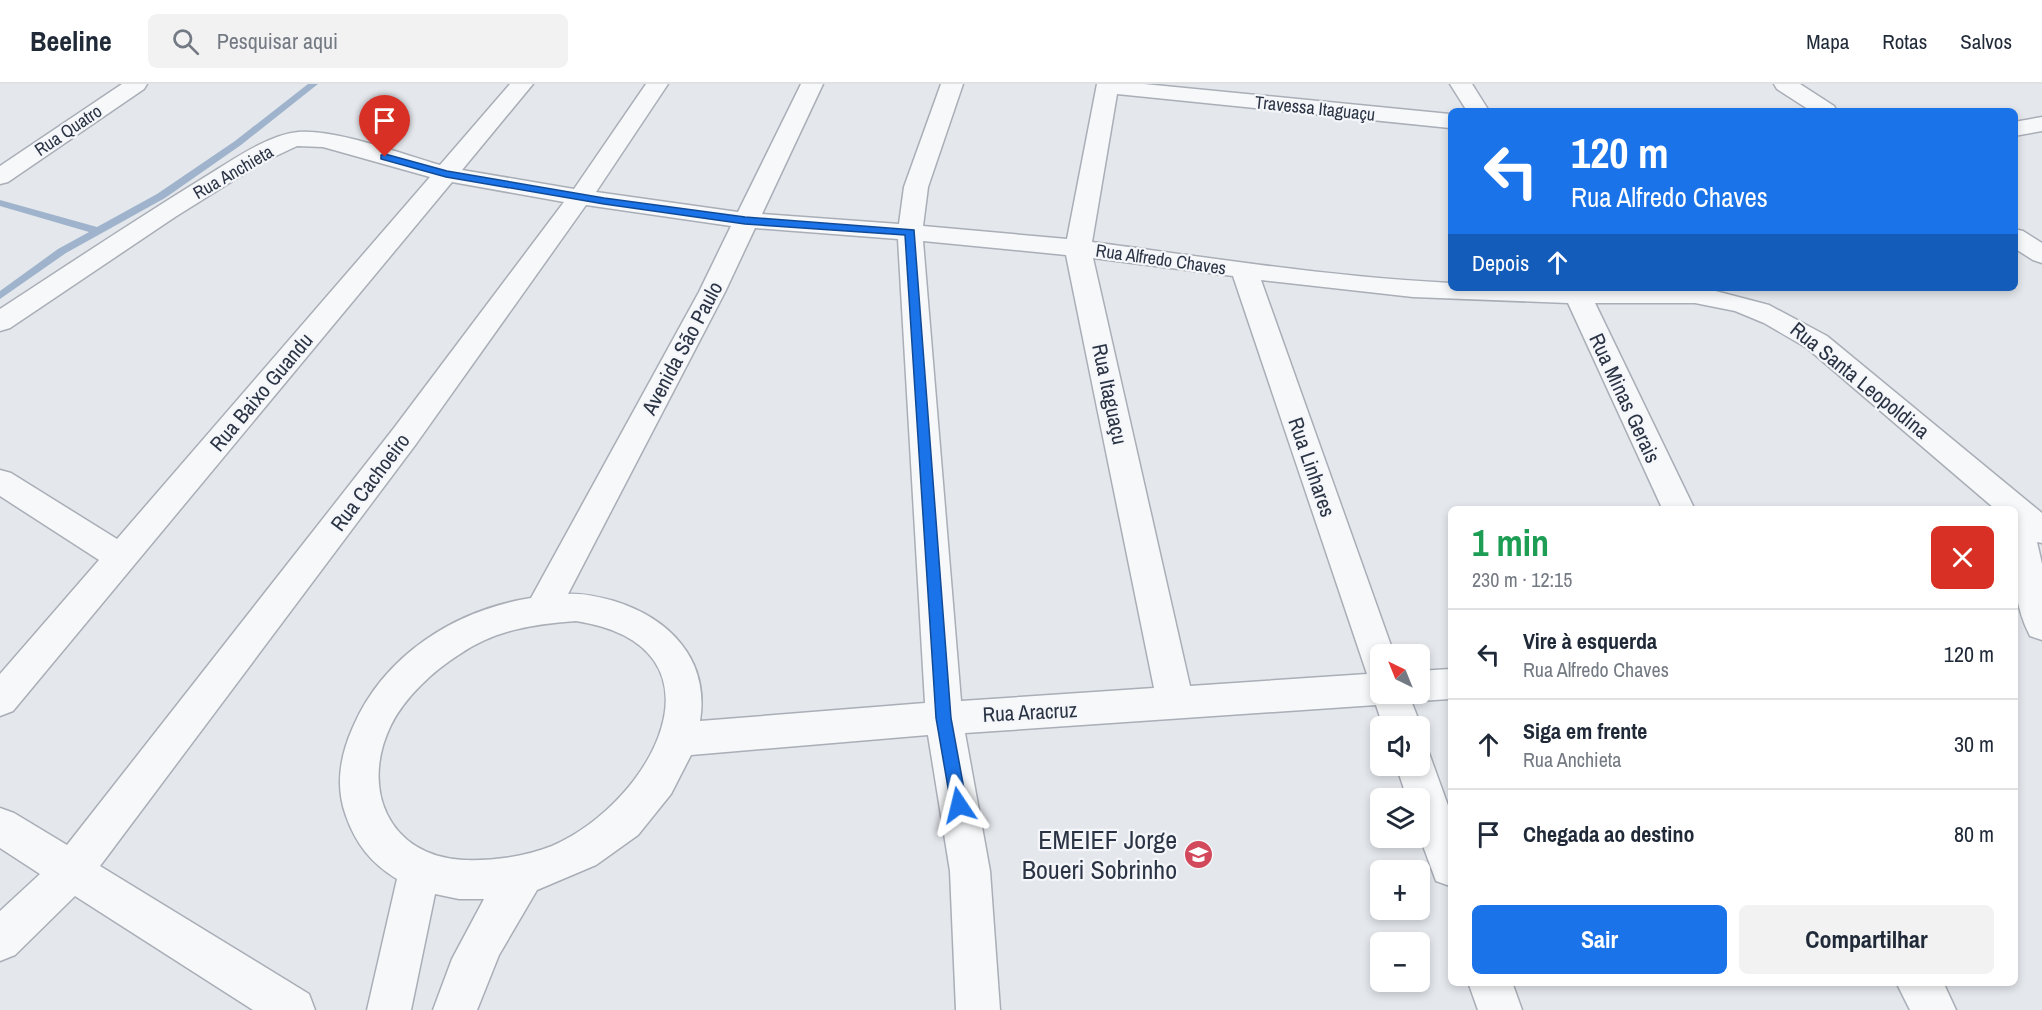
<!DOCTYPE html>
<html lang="pt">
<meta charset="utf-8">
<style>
:root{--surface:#fff;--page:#f2f2f3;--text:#1f2937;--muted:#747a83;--line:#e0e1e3;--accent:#1a73e8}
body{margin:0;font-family:"Archivo Narrow",sans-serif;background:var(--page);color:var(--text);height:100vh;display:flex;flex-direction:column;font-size:22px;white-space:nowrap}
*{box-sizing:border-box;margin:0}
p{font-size:20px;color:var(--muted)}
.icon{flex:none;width:33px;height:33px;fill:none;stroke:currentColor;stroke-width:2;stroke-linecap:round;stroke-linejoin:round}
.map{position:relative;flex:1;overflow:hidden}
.details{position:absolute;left:1448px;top:422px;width:570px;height:480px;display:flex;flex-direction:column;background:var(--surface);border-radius:9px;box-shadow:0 3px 9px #0003}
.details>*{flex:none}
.hud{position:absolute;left:1448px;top:24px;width:570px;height:183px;border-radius:9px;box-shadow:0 3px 9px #0003;background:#1a73e8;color:#fff;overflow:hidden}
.needle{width:39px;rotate:317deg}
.controls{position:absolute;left:1370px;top:560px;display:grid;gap:12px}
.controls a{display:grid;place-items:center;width:60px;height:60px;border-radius:9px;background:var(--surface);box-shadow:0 3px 9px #0003;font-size:30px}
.pin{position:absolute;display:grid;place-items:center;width:51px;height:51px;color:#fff;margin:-62px -26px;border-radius:50% 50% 50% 0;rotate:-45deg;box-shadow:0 0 6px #0007}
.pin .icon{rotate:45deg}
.me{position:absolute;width:66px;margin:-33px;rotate:350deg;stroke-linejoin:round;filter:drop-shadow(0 0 4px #0008)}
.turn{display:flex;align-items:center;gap:21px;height:126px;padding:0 24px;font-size:27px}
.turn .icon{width:78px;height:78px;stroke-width:2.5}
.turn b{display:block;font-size:42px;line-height:51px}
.then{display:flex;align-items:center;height:57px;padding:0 24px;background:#0003;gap:12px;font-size:22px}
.round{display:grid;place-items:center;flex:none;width:63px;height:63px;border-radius:9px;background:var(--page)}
.head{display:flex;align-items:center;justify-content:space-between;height:102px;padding:0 24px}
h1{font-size:36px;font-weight:800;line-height:45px;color:#1e9e55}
.action{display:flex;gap:12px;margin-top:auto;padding:12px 24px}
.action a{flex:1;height:69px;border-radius:9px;background:var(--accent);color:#fff;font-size:24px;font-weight:800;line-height:69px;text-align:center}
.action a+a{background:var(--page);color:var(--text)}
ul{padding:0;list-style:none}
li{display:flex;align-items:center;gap:18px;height:90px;padding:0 24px;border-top:2px solid var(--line)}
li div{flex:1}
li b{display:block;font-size:22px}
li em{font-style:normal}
header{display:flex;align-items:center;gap:36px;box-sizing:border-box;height:84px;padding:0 30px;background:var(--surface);border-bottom:2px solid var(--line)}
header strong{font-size:28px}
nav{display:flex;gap:33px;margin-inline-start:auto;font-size:21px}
.search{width:420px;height:54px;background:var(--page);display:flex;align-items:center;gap:15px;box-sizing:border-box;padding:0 21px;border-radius:9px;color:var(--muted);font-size:22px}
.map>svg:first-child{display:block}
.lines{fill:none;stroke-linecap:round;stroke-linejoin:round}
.stream{fill:#9fb4cc;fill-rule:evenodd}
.minor-casing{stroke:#a9aeb7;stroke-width:3}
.minor{fill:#f7f8fa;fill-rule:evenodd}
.route{fill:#1a73e8;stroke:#114b97;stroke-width:1.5}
.labels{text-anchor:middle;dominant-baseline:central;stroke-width:4.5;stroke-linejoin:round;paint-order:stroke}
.far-street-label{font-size:18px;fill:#2b3445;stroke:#f4f6f9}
.street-label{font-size:21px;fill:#2b3445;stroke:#f4f6f9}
.near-poi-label{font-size:26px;fill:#2b3445;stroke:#f4f6f9;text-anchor:end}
</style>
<header>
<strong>Beeline</strong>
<div class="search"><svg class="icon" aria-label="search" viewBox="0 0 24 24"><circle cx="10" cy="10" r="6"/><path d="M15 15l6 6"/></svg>Pesquisar aqui</div>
<nav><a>Mapa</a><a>Rotas</a><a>Salvos</a></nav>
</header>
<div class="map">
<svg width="2042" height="926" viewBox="0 0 2042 926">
<rect width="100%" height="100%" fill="#e4e7ec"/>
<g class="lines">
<path class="stream" d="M308,0h10l-77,61 -76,53 -99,55 -66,46v-8l58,-42 31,-17 -89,-26v-6l97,27 60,-33 78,-53z"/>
<defs>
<path id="minor" d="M122,0h25l-3,5 -136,93 -8,2v-18z
M510,0h23l-71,86 112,19 72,-105h22l-72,108 142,20 63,-128h22l-61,130 137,10 5,-37 37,-103h22l-35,103 -5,39 144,13 30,-155h47l306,30v14l-333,-34 -25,148c119,16 239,35 358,41v5h254l65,17 58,31 215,177v30l-5,-1 5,22v76l-12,-4c-21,-40 -16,-84 -16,-128h-20l-187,-160 -43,-25 -29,-12 -40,-8h-100l99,205h-32l-94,-205 -155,-6 -152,-17 133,374h-14v39h39v-22l31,-2v30l-31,2 -9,-3 11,28 -2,4v-4h-36l-7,-21 -411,28 25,138 10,139h-44l-6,-139 -22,-136 -237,20 -20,39 -33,41 -42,30 -59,25 -38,65 -22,55h-44l19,-51 32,-60h-25l-24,-5 -24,116h-44l30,-131c-26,-16 -41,-35 -51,-63 -11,-30 -6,-60 7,-89 31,-72 102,-117 178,-129l168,-306 32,-66 -145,-21 -170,239 -316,422 209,128 6,16h-62l-178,-114 -60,59 -15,6v-50l40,-37 -40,-26v-40l14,5 53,32 327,-417 170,-226 -112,-20 -439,529 -13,5v-42l99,-114 -99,-64v-26l11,3 106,66 313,-362 -107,-30 -26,-1 -36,17 -86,54 -165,111 -10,3v-22c66,-43 132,-87 200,-129 27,-16 66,-45 98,-48 38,-3 104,22 142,33zM755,144l143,11 27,464 -225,18c10,-62 -31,-103 -86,-120 -15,-4 -31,-8 -46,-7l157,-302zM923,157l143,14 88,433 -193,13zM1093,174l140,18 134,398 -177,12zM576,537c160,25 77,181 -24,225 -28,11 -60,15 -89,14 -75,-4 -103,-72 -72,-135 14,-28 42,-54 69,-71 35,-24 74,-30 116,-33z
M1450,0h22l17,27h-22z
M1774,0h26l34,22 3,5h-26l-34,-22z
M2042,33v14l-28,5v-14z
M2014,145l9,2 19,12v20l-9,-3 -19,-12z
M1419,665l10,4 21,58v75l-14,-5 -17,-46v-37h-12l-11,-33h23z
M1468,898h44l10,28h-44z
M1896,898h47l13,28h-46z"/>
</defs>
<use href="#minor" class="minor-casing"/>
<use href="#minor" class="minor"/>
</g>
<path class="route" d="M385,70l62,17 157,27 141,19 169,13 37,488 16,87 -3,5 -5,3 -6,-3 -2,-5 -15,-87 -31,-483 -160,-11 -141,-20 -158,-27 -65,-18v-4z"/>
<defs>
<symbol id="school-disc" viewBox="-11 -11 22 22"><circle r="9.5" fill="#d1495b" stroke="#f4f6f9"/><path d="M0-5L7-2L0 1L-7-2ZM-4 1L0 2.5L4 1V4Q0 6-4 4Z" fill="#fff"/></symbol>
</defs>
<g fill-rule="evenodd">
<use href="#school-disc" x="1182" y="754" width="33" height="33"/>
</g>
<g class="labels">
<g class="far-street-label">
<text transform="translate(1315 24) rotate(6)">Travessa Itaguaçu</text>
<text transform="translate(68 46) rotate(-34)">Rua Quatro</text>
<text transform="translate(233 88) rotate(-30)">Rua Anchieta</text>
<text transform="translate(1161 175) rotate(8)">Rua Alfredo Chaves</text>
</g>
<g class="street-label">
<text transform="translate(682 264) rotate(-62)">Avenida São Paulo</text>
<text transform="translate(1860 296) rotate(39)">Rua Santa Leopoldina</text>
<text transform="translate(261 308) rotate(-50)">Rua Baixo Guandu</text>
<text transform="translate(1110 310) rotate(78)">Rua Itaguaçu</text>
<text transform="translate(1625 314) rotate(65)">Rua Minas Gerais</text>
<text transform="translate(1312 383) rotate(71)">Rua Linhares</text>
<text transform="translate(370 398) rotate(-53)">Rua Cachoeiro</text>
<text transform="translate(1030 628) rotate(-3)">Rua Aracruz</text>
</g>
<g class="near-poi-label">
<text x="1177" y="755">EMEIEF Jorge<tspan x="1177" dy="30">Boueri Sobrinho</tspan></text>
</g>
</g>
</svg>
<div class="controls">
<a><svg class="needle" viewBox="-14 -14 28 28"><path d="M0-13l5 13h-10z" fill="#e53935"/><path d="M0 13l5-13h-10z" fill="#747a83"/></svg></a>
<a><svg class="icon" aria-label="sound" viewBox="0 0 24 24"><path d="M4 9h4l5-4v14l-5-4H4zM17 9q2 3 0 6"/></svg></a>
<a><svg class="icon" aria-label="layers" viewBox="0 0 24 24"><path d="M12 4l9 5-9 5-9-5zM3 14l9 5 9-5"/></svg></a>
<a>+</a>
<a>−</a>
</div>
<div class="pin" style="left:385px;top:73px;background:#d93025"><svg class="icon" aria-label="arrive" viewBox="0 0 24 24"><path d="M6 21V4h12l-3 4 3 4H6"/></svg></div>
<svg class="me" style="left:959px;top:721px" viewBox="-20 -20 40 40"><path d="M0-17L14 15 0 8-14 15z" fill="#1a73e8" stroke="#fff" stroke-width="4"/></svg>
<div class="hud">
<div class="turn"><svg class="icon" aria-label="left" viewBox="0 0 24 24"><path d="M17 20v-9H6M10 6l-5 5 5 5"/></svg><div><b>120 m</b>Rua Alfredo Chaves</div></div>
<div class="then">Depois<svg class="icon" aria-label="ahead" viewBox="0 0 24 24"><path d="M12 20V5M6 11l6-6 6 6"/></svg></div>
</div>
<section class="details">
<div class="head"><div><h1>1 min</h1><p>230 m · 12:15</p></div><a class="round" style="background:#d93025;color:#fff"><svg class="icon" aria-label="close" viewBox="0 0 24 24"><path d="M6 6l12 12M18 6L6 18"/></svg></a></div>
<ul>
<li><svg class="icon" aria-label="left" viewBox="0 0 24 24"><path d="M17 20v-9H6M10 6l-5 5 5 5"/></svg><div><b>Vire à esquerda</b><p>Rua Alfredo Chaves</p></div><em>120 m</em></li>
<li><svg class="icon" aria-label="ahead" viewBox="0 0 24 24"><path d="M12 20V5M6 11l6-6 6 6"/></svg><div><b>Siga em frente</b><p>Rua Anchieta</p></div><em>30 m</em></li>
<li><svg class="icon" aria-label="arrive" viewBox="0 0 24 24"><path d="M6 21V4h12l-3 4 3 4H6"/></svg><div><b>Chegada ao destino</b></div><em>80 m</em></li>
</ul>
<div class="action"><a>Sair</a><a>Compartilhar</a></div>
</section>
</div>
